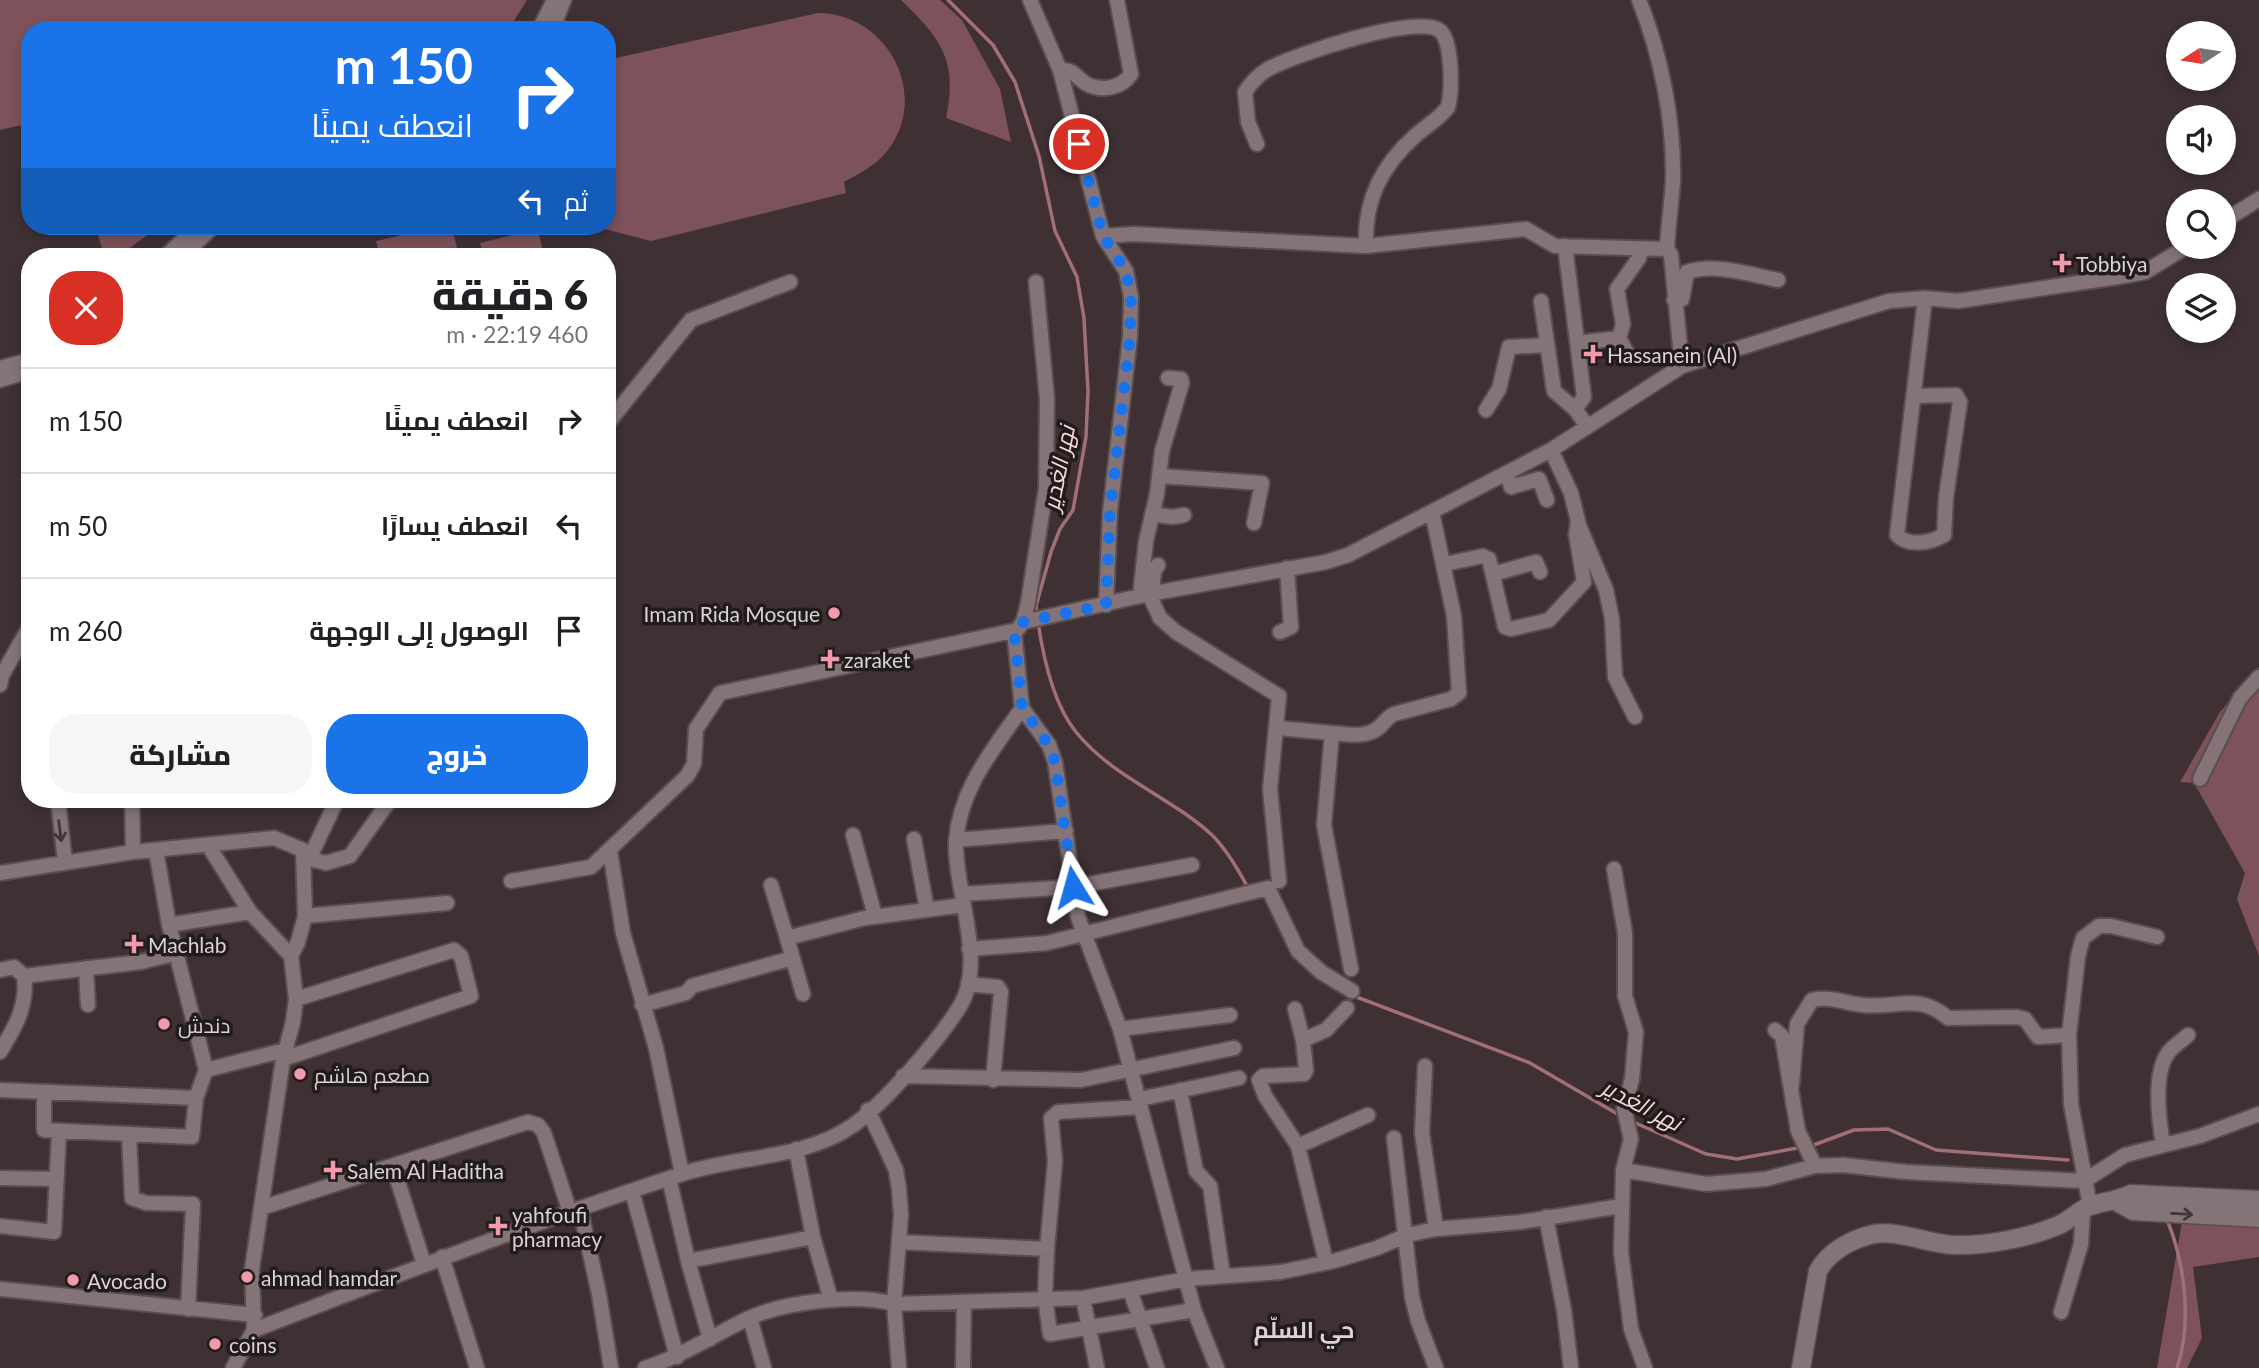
<!DOCTYPE html>
<html lang="ar">
<meta charset="utf-8">
<style>
:root{--surface:#fff;--page:#f6f6f6;--text:#202124;--muted:#757577;--line:#e0e0e0;--accent:#1a73e8}
body{margin:0;font-family:Lato,Cairo,sans-serif;background:var(--page);color:var(--text);direction:rtl;height:100vh;display:flex;flex-direction:column;font-size:26px;white-space:nowrap}
*{box-sizing:border-box;margin:0}
p{font-size:23px;color:var(--muted)}
.icon{flex:none;width:38px;height:38px;fill:none;stroke:currentColor;stroke-width:2;stroke-linecap:round;stroke-linejoin:round}
.map{position:relative;flex:1;overflow:hidden;direction:ltr}
.drawer{position:absolute;left:21px;top:248px;width:595px;height:560px;display:flex;flex-direction:column;background:var(--surface);border-radius:28px;box-shadow:0 4px 10px #0003;direction:rtl}
.drawer>*{flex:none}
.guide{position:absolute;left:21px;top:21px;width:595px;height:214px;border-radius:28px;box-shadow:0 4px 10px #0003;direction:rtl;background:#1a73e8;color:#fff;overflow:hidden}
.needle{width:46px;rotate:258deg}
.controls{position:absolute;left:2166px;top:21px;display:grid;gap:14px}
.controls a{display:grid;place-items:center;width:70px;height:70px;border-radius:50%;background:var(--surface);box-shadow:0 4px 10px #0003;font-size:35px}
.pin{position:absolute;display:grid;place-items:center;width:60px;height:60px;color:#fff;margin:-30px;border:4px solid #fff;border-radius:50%;box-shadow:0 2px 7px #0007}
.me{position:absolute;width:77px;margin:-38px;rotate:352deg;stroke-linejoin:round;filter:drop-shadow(0 0 5px #0008)}
.turn{display:flex;align-items:center;gap:24px;height:147px;padding:0 28px;font-size:32px}
.turn .icon{width:91px;height:91px;stroke-width:2.5}
.turn b{display:block;font-size:49px;line-height:60px}
.then{display:flex;align-items:center;height:66px;padding:0 28px;background:#0003;gap:14px;font-size:26px}
.round{display:grid;place-items:center;flex:none;width:74px;height:74px;border-radius:28px;background:var(--page)}
.overview{display:flex;align-items:center;justify-content:space-between;height:119px;padding:0 28px}
h1{font-size:42px;font-weight:800;line-height:52px}
.primary-button{display:flex;gap:14px;margin-top:auto;padding:14px 28px}
.primary-button a{flex:1;height:80px;border-radius:28px;background:var(--accent);color:#fff;font-size:28px;font-weight:800;line-height:80px;text-align:center}
.primary-button a+a{background:var(--page);color:var(--text)}
ul{padding:0;list-style:none}
li{display:flex;align-items:center;gap:21px;height:105px;padding:0 28px;border-top:2px solid var(--line)}
li div{flex:1}
li b{display:block;font-size:26px}
li em{font-style:normal}
.map>svg:first-child{display:block}
.green{fill:#7d525a}
.lines{fill:none;stroke-linecap:round;stroke-linejoin:round}
.stream{stroke:#a16f79;stroke-width:3.5}
.minor-casing{stroke:#594d4f;stroke-width:18}
.tertiary-casing{stroke:#594d4f;stroke-width:21}
.minor{stroke:#857477;stroke-width:14}
.tertiary{stroke:#857477;stroke-width:18}
.oneway{stroke:#3f3637}
.route{stroke:#1a73e8;stroke-width:12;stroke-dasharray:0 21.6}
.poi-dot{fill:#f29aac;stroke:#211b1c;stroke-width:2.5}
.labels{text-anchor:middle;dominant-baseline:central;stroke-width:7;stroke-linejoin:round;paint-order:stroke}
.poi-label{font-size:21px;fill:#dbd2d4;stroke:#211b1c;text-anchor:start}
.water-label{font-size:23px;font-style:italic;fill:#f9d8dd;stroke:#211b1c}
.neighbourhood-label{font-size:23px;font-weight:bold;fill:#dbd2d4;stroke:#211b1c}
</style>
<div class="map">
<svg width="2259" height="1368" viewBox="0 0 2259 1368">
<rect width="100%" height="100%" fill="#3f3133"/>
<path class="green" d="M0,0h527l-19,30h-478v93l-30,7z
M901,0h39l22,20 38,69 11,53 -65,-24c12,-59 -5,-79 -45,-118z
M818,13c68,0 113,80 70,137 -11,15 -28,23 -44,32l2,11 -195,48 -58,-15h14v-166z
M95,226h64l-41,31h-13z
M442,226h10l7,31h-79l-4,-16z
M538,229l6,28h-60l-4,-14z
M2259,667v289l-22,-57 8,-26 -51,-90 -14,-1 40,-70z
M2183,1216l76,6v35l-66,10 9,71 -15,30h-30z"/>
<g class="lines">
<path class="stream" d="M948,0l45,45 22,37 24,74 16,75 22,46 7,41 4,73 -2,46 -13,73 -13,19 -9,23 -15,54 1,8
M1038,622c5,34 16,83 38,110 36,45 95,65 136,103 15,15 26,34 36,53
M1354,996l176,67 91,53
M1631,1121l75,33 31,5 66,-12
M1811,1146l43,-16 34,-1 48,21 132,10
M2168,1222c17,43 24,101 9,146"/>
<defs>
<path id="minor" d="M1030,0l30,70 43,166 23,35 5,26 -1,40 -20,175 -4,93
M1639,0c22,55 35,120 34,179 -1,23 -5,46 -6,70l4,6 11,111
M539,30l15,-30
M552,30l12,-30
M1060,70c13,-1 15,6 25,13 15,9 36,6 46,-9l-14,-74
M1257,144l-9,-22 -3,-30c6,-9 13,-17 23,-23 26,-14 147,-55 171,-39 14,9 13,62 9,77 -9,12 -22,19 -33,29 -34,30 -51,65 -49,110
M2224,221l35,-22
M1103,236l31,-2 232,12 160,-17 29,17 112,3
M1565,246l19,151 -9,12 12,17
M165,257l32,-31
M181,257l33,-31
M1674,300l8,-1 5,-27c29,-9 61,2 91,8
M1541,301l13,90 21,18
M1619,338l4,-14 -6,-35 22,-31 2,-8
M1577,343l42,-5 8,15
M0,368l30,-8
M0,380l30,-9
M1915,396l41,-1 4,7 -14,95 -2,38c-13,8 -36,12 -47,0l28,-237
M1486,410l13,-21 10,-42 38,-2
M607,424l84,-104 99,-38
M1507,473l4,14 28,-8 8,21
M1160,476l102,7 -8,40
M1152,514l21,3 11,-2
M1578,523l28,67 6,29 3,58 20,40
M1445,564l38,-8 6,3 16,68 6,2 38,-9 35,-38 -8,-48 2,-13 -7,-28 -20,-43
M1493,574l43,-12 4,10
M1152,593l2,-22 4,-6
M1149,594l11,24 16,14 103,64 -9,93 9,92
M1140,596l6,-55 11,-47 5,-43 20,-68 -1,-4 -13,-1
M1023,622l126,-28 177,-32 22,-7 203,-105 131,-84 207,-65 36,-3 33,3 160,-24 27,-5 41,-25
M1280,632l11,-5 -4,-59
M0,685l2,-10 28,-49
M1022,708l27,37 6,17 23,155 42,112 74,281 23,58
M1278,728l54,5 -8,92 27,144
M1332,733c15,1 32,5 45,-4 7,-5 9,-11 17,-15l57,-15 8,-6 -5,-77 -22,-104
M2200,779l40,-81 19,-21
M58,800l7,62
M132,800l1,52
M853,835l22,81
M914,839l13,71
M956,840l110,-9
M208,845l42,67 41,44
M610,851l13,82 33,115 26,126
M310,857l27,-57
M1614,869l11,64v63l11,36 -4,47 -8,30 7,30 -8,31 -2,82 10,77 14,39
M0,873l133,-21 141,-14 29,12 11,10 12,3 24,-7 40,-56
M511,881l80,-14 96,-91 7,-12 2,-35 24,-36 297,-63 6,-8 5,-19 18,-115 1,-89 -11,-117
M771,885l16,53
M962,894l111,-7 119,-22
M305,916l142,-13
M169,925l81,-13
M969,949l78,-6 221,-55 30,63 23,21 31,19
M86,968l2,37
M0,970l14,-3 10,9c4,30 -9,51 -24,76
M24,976l117,-14 36,-9
M968,984l30,3 3,5 -8,88
M803,994l-16,-56 78,-20 98,-13
M642,1005l44,-12 6,-7 101,-28
M1295,1009l8,31
M1120,1029l110,-14
M1775,1030l7,6 16,95 17,35
M283,1059l188,-63 -10,-40 -7,-6 -158,49
M1425,1066l-3,67 14,96
M206,1070l79,-20
M903,1076l178,4 153,-32
M1792,1084l5,-60 15,-24c19,-4 32,3 50,5 35,4 55,-13 86,13l69,-1 8,2 13,18 31,-2
M0,1090l196,8 10,-28 -37,-145 -13,-75
M1180,1090l16,81 14,15 13,90
M44,1093v37l148,7 4,-39
M1140,1099l99,-21
M1141,1107l-83,5 -7,6 4,43 -8,88 -2,48 5,37 144,-24
M868,1110l28,60 3,19 2,26 -7,89 5,64
M129,1135l3,63 14,5 47,1 -5,105
M1394,1138l18,159 6,24 18,47
M2163,1145c-4,-24 -10,-71 5,-92 5,-7 14,-12 20,-18
M1298,1146l70,-31
M796,1149l17,88 18,63
M393,1166l31,98
M1623,1170l83,14 60,-5 49,-13 28,-1 63,7 178,9 41,-26 75,-19 59,-22
M0,1178l57,1
M669,1178l19,83 125,-24
M632,1191l45,166
M2090,1206l-19,-102 -2,-69 9,-79 5,-18 16,-12h12l46,11
M261,1208l267,-86 10,3 6,8 26,79
M580,1208l19,86 12,74
M1546,1217l18,93 7,58
M0,1226l54,6 5,-100
M899,1242l148,7
M442,1257l35,111
M688,1261l22,78
M1326,1262l-28,-116 -33,-50 -6,-16 4,-4 41,-2 2,-4 -3,-30 23,-10 21,-22
M0,1289l255,26
M1130,1290l27,78
M1083,1298l14,70
M2061,1312l20,-68 2,-35
M750,1318l14,50
M254,1330c143,-55 286,-110 431,-157 53,-17 119,-14 167,-47 31,-21 88,-87 108,-120 27,-44 -6,-116 -4,-165 4,-53 37,-91 66,-133l-8,-77
M233,1368l21,-38 -2,-61 31,-210 10,-37 3,-23 -5,-43 7,-14 7,-26 -2,-66
M645,1368c37,-12 67,-32 102,-49 36,-17 108,-26 147,-15l189,-6 104,-19 94,-7 53,-11 43,-13 30,-13 29,-6 85,-7 100,-16
M963,1368l1,-64"/>
<path id="tertiary" d="M2117,1202l16,9 126,7
M1801,1368l17,-97c11,-20 34,-32 56,-37 26,-4 54,10 80,11 32,1 75,-7 105,-20 11,-5 20,-15 31,-19 15,-5 27,-5 41,-12l128,6"/>
</defs>
<use href="#minor" class="minor-casing"/>
<use href="#tertiary" class="tertiary-casing"/>
<use href="#minor" class="minor"/>
<use href="#tertiary" class="tertiary"/>
</g>
<defs><path id="oneway-shaft" d="M-6 0H5M1.5-3L5.5 0L1.5 3" fill="none" stroke-width="1.6" stroke-linecap="round" stroke-linejoin="round" transform="scale(1.75)"/></defs>
<g class="oneway">
<use href="#oneway-shaft" transform="translate(60 831) rotate(83)"/>
<use href="#oneway-shaft" transform="translate(2182 1214) rotate(3)"/>
</g>
<g class="lines">
<path class="route" d="M1073,887l-18,-125 -6,-17 -27,-37 -8,-77 9,-9 83,-17 4,-93 20,-175 1,-40 -5,-26 -23,-35 -24,-92"/>
</g>
<g class="poi-dot">
<path d="M2058.5 252.5h7v7h7v7h-7v7h-7v-7h-7v-7h7z"/>
<path d="M1589.5 343.5h7v7h7v7h-7v7h-7v-7h-7v-7h7z"/>
<circle cx="834" cy="613" r="7"/>
<path d="M826.5 648.5h7v7h7v7h-7v7h-7v-7h-7v-7h7z"/>
<path d="M130.5 933.5h7v7h7v7h-7v7h-7v-7h-7v-7h7z"/>
<circle cx="164" cy="1024" r="7"/>
<circle cx="300" cy="1074" r="7"/>
<path d="M329.5 1159.5h7v7h7v7h-7v7h-7v-7h-7v-7h7z"/>
<path d="M494.5 1215.5h7v7h7v7h-7v7h-7v-7h-7v-7h7z"/>
<circle cx="247" cy="1277" r="7"/>
<circle cx="73" cy="1280" r="7"/>
<circle cx="215" cy="1344" r="7"/>
</g>
<g class="labels">
<g class="poi-label">
<text x="2076" y="263">Tobbiya</text>
<text x="1607" y="354">Hassanein (Al)</text>
<text x="820" y="613" text-anchor="end">Imam Rida Mosque</text>
<text x="844" y="659">zaraket</text>
<text x="148" y="944">Machlab</text>
<text x="178" y="1024">دندش</text>
<text x="314" y="1074">مطعم هاشم</text>
<text x="347" y="1170">Salem Al Haditha</text>
<text x="512" y="1214">yahfoufi<tspan x="512" dy="24">pharmacy</tspan></text>
<text x="261" y="1277">ahmad hamdar</text>
<text x="87" y="1280">Avocado</text>
<text x="229" y="1344">coins</text>
</g>
<g class="water-label">
<text transform="translate(1058 468) rotate(-79)">نهر الغدير</text>
<text transform="translate(1642 1104) rotate(27)">نهر الغدير</text>
</g>
<g class="neighbourhood-label">
<text x="1304" y="1329">حي السلّم</text>
</g>
</g>
</svg>
<div class="controls">
<a><svg class="needle" viewBox="-14 -14 28 28"><path d="M0-13l5 13h-10z" fill="#e53935"/><path d="M0 13l5-13h-10z" fill="#757577"/></svg></a>
<a><svg class="icon" aria-label="sound" viewBox="0 0 24 24"><path d="M4 9h4l5-4v14l-5-4H4zM17 9q2 3 0 6"/></svg></a>
<a><svg class="icon" aria-label="search" viewBox="0 0 24 24"><circle cx="10" cy="10" r="6"/><path d="M15 15l6 6"/></svg></a>
<a><svg class="icon" aria-label="layers" viewBox="0 0 24 24"><path d="M12 4l9 5-9 5-9-5zM3 14l9 5 9-5"/></svg></a>
</div>
<div class="pin" style="left:1079px;top:144px;background:#d93025"><svg class="icon" aria-label="arrive" viewBox="0 0 24 24"><path d="M6 21V4h12l-3 4 3 4H6"/></svg></div>
<svg class="me" style="left:1073px;top:887px" viewBox="-20 -20 40 40"><path d="M0-17L14 15 0 8-14 15z" fill="#1a73e8" stroke="#fff" stroke-width="4"/></svg>
<div class="guide">
<div class="turn"><svg class="icon" aria-label="right" viewBox="0 0 24 24"><path d="M7 20v-9h11M14 6l5 5-5 5"/></svg><div><b>150 m</b>انعطف يمينًا</div></div>
<div class="then">ثم<svg class="icon" aria-label="left" viewBox="0 0 24 24"><path d="M17 20v-9H6M10 6l-5 5 5 5"/></svg></div>
</div>
<section class="drawer">
<div class="overview"><div><h1>6 دقيقة</h1><p>460 m · 22:19</p></div><a class="round" style="background:#d93025;color:#fff"><svg class="icon" aria-label="close" viewBox="0 0 24 24"><path d="M6 6l12 12M18 6L6 18"/></svg></a></div>
<ul>
<li><svg class="icon" aria-label="right" viewBox="0 0 24 24"><path d="M7 20v-9h11M14 6l5 5-5 5"/></svg><div><b>انعطف يمينًا</b></div><em>150 m</em></li>
<li><svg class="icon" aria-label="left" viewBox="0 0 24 24"><path d="M17 20v-9H6M10 6l-5 5 5 5"/></svg><div><b>انعطف يسارًا</b></div><em>50 m</em></li>
<li><svg class="icon" aria-label="arrive" viewBox="0 0 24 24"><path d="M6 21V4h12l-3 4 3 4H6"/></svg><div><b>الوصول إلى الوجهة</b></div><em>260 m</em></li>
</ul>
<div class="primary-button"><a>خروج</a><a>مشاركة</a></div>
</section>
</div>
